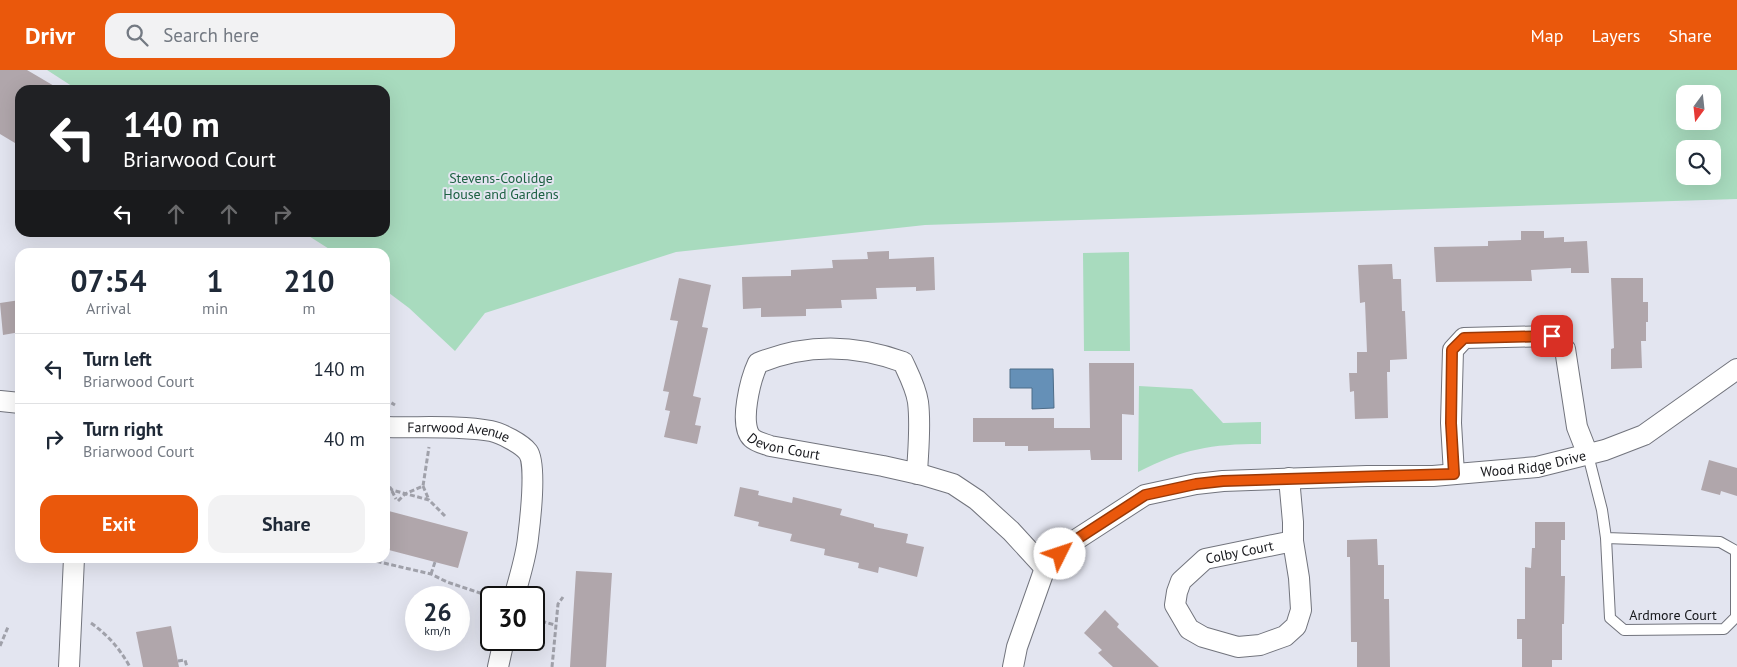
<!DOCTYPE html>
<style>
:root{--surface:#fff;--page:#f2f2f3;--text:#1f2937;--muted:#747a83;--line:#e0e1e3;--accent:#ea580c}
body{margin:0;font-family:"PT Sans",sans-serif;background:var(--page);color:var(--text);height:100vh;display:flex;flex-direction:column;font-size:19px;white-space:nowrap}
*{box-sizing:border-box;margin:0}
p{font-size:16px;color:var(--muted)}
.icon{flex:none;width:28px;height:28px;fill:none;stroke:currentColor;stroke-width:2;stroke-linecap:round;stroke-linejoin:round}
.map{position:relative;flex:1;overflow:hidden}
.drawer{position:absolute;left:15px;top:178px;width:375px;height:315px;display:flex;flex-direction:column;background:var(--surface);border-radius:15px;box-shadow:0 5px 20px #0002}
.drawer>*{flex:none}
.hud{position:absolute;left:15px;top:15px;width:375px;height:152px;border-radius:15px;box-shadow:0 5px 20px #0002;background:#202124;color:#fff;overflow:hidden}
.needle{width:32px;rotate:195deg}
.controls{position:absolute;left:1676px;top:15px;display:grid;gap:10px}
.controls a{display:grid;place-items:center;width:45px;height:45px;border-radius:10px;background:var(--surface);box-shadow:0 5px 20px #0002;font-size:25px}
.speed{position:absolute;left:405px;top:516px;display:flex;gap:10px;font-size:25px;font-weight:700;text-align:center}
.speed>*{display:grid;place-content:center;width:65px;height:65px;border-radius:50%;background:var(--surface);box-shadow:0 5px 20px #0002;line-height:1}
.speed small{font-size:12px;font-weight:400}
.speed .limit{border:2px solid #111;border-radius:8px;background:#fff;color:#111}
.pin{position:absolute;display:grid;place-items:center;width:42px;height:42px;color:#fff;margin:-21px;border-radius:10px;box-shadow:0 2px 8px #0006}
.me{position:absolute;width:55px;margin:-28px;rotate:49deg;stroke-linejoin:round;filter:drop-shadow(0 0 4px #0008)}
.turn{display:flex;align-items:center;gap:18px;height:105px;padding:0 25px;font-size:22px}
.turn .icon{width:65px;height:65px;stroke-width:2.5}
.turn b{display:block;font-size:35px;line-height:42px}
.lanes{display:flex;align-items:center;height:48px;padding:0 25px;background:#0003;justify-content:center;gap:25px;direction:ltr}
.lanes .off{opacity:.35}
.eta{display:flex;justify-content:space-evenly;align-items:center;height:85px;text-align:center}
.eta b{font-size:30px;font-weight:700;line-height:35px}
.cta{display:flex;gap:10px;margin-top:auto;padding:10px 25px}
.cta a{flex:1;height:58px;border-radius:15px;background:var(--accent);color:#fff;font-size:20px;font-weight:700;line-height:58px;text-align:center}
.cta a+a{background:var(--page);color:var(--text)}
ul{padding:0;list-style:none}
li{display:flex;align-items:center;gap:15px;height:70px;padding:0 25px;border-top:1px solid var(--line)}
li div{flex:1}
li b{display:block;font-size:19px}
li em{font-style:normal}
header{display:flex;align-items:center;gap:30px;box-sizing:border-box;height:70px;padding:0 25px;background:var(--accent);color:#fff}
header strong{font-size:24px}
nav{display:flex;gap:28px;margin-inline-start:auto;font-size:18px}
.search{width:350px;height:45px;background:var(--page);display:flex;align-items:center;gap:12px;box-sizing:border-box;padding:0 18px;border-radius:15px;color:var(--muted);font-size:19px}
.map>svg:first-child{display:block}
.green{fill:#a8dbbe;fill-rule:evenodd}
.water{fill:#6590b7;stroke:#4d6c88}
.building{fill:#b0a6ab}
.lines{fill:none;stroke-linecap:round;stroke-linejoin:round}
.service-casing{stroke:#72747d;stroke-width:12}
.minor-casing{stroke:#72747d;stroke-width:22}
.path{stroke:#a0a1aa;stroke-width:3;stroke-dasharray:5 2.5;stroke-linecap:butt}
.service{stroke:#fff;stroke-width:10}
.minor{stroke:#fff;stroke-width:20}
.route-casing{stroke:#983908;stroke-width:12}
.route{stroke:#ea580c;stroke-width:9}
.labels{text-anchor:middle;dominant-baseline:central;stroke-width:4;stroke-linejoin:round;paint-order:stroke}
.park-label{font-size:14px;fill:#1e6143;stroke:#e3e5f0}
.street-label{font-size:14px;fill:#16171b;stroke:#e3e5f0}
</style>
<header>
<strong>Drivr</strong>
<div class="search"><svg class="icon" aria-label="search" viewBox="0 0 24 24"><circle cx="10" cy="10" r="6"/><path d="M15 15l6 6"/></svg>Search here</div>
<nav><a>Map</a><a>Layers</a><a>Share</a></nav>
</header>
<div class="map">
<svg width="1737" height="597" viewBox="0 0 1737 597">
<rect width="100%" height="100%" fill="#e3e5f0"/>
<path class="green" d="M47,0h1690v129l-812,26 -249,27 -191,61 -30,38 -46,-43 -24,-18v-38h-51l-30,-19 81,-1v-142h-307zM1685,24h27v27h-27zM1685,79h27v27h-27z
M1129,182l1,99h-46l-1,-98z
M1139,316l53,3 31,34 38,-1v22c-50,0 -78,5 -123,28z"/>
<path class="water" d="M1010,299h43l1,39 -22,1v-21h-22z"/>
<path class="building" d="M0,0h27l34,20h-41v56l-20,-12z
M1521,161h23v7l20,-1v5l23,-1 2,32h-18v-5l-40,2 1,11 -96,1 -2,-35 54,-1v-5l33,-1z
M889,181v8l45,-2 1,33 -19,1v-4l-40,1 1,11 -36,1 1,8 -36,1v7l-45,1v-9l-18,1 -1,-32 49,-1v-6l42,-2 -1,-8 36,-1 -1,-7z
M1392,194l1,15h8l1,32h3l2,48 -17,1v12h-3l1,46 -33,1 -1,-28 -4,1 -1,-19h8v-21h10l-2,-50 -5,1 -2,-38z
M679,208l32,7 -9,42 6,1 -15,68 8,2 -6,27 6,1 -4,18 -33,-7 6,-26 -5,-1 4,-18 -6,-1 15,-70 -8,-1z
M1611,208h32v24h5v20h-2v19h-5l1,27 -31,1v-20l3,-1z
M20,230v32l-17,3 -3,-32z
M1089,293h45v52l-12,-1v46h-31l-1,-10 -62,1v-5h-23v-4h-32v-24h81v10h36z
M1709,390l28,8v28l-16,-5 -1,4 -19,-5z
M740,417l19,4 -1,4 34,8 1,-6 49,12 -2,6 34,9v3l34,7 -2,9 18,4 -7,30 -38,-10 -1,6 -20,-5 1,-5 -35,-8 1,-6 -35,-8 2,-7 -34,-8 1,-4 -25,-6z
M385,440l83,22 -10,36 -73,-19z
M1535,452h30v18h-4v36h4l-1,48h-2v36h-10v7h-30v-28h-5v-20h8v-52l6,1 1,-20h3z
M1377,469l1,26h6v34h5l1,68h-33v-25h-6l-1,-85h-3v-17z
M576,501l36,2 -6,94h-36z
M1105,540l14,14 -2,3 42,40h-46l-15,-14 4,-3 -18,-17z
M171,556l8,41h-36l-7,-35z"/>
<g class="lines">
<defs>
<path id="service" d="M1588,385l14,55 4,28
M1606,468l114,4 16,9v66l-12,12 -100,1 -14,-12z"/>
<g id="minor">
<path d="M0,331l20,2"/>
<path id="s1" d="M385,357c34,1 74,-2 106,4 10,2 31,13 37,21 9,12 2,70 0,86 -2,20 -9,40 -14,60"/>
<path id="s2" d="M917,404c1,-24 4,-48 1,-72 -2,-14 -9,-27 -15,-40 -49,-18 -96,-19 -145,1 -7,15 -20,62 -6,75 4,4 13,6 18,8l113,20 40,9 30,9 24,16 34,31 34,37"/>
<path d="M1454,404l-3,-51 2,-73 11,-12 88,-2 13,13 12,78 11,28"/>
<path id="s3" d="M1289,408l4,44v19l6,37 2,32 -5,16 -11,10 -25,9 -22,2 -35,-10 -14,-8 -14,-24 2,-13 4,-11 24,-22 88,-18"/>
<path d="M69,597l5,-109"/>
<path d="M498,597l6,-27"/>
<path id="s4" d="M1013,597l4,-20 28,-79 29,-27 71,-46 51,-11 27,-3 144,-5h66l104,-9 68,-17 39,-15 93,-66"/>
</g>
</defs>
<use href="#service" class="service-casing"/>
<use href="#minor" class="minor-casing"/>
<path class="path" d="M385,329l10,6
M385,411l7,9 37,10 16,16
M423,416l6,14
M392,421l4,8
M398,431l7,-7 18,-8 6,-39
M385,485l2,-6
M126,488l35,2 17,-2
M362,488l69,16 16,8 33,11 16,3
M431,504l4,-12
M534,549l21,6
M91,553c17,12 29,26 39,44
M0,576l8,-19
M178,591l7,-1 2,7
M552,597l6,-63 5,-7"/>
<use href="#service" class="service"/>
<use href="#minor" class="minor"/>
</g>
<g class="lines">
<defs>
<path id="route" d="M1060,484l14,-13 71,-46 51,-11 27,-3 231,-7 -3,-51 1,-73 12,-12 88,-2"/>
</defs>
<use href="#route" class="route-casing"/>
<use href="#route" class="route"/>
</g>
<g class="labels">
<g class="park-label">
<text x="501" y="108">Stevens-Coolidge<tspan x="501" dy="16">House and Gardens</tspan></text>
</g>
<g class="street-label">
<text stroke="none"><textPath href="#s1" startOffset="74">Farrwood Avenue</textPath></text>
<text stroke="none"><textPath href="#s2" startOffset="375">Devon Court</textPath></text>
<text stroke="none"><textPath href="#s4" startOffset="619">Wood Ridge Drive</textPath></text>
<text stroke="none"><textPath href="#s3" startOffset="386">Colby Court</textPath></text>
<text x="1673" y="545">Ardmore Court</text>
</g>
</g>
</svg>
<div class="controls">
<a><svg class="needle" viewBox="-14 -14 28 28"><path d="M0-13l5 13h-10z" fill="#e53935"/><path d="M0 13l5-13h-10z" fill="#747a83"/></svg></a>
<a><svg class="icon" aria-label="search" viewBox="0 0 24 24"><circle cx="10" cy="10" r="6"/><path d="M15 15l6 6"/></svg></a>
</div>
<div class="speed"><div>26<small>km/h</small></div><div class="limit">30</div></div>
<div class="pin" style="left:1552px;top:266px;background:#d93025"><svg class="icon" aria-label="arrive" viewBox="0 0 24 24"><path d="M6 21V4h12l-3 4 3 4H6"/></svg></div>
<svg class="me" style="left:1060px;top:484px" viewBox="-20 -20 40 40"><circle r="19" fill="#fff"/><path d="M0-13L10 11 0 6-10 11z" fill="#ea580c"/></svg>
<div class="hud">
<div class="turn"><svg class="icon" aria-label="left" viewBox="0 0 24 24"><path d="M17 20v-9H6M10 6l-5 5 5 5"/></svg><div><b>140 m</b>Briarwood Court</div></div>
<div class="lanes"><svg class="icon" aria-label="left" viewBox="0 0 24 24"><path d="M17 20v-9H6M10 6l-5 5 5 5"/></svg><svg class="icon off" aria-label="ahead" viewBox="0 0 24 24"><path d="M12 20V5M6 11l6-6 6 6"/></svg><svg class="icon off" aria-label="ahead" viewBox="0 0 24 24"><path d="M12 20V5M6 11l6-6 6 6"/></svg><svg class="icon off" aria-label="right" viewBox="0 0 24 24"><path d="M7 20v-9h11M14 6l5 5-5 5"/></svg></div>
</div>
<section class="drawer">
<div class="eta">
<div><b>07:54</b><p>Arrival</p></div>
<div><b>1</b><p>min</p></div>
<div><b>210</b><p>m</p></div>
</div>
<ul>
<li><svg class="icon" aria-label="left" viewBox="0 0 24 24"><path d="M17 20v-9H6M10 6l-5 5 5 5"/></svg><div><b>Turn left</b><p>Briarwood Court</p></div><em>140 m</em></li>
<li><svg class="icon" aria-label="right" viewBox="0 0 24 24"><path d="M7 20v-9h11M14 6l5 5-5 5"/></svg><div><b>Turn right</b><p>Briarwood Court</p></div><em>40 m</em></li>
</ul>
<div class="cta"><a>Exit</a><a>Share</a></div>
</section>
</div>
